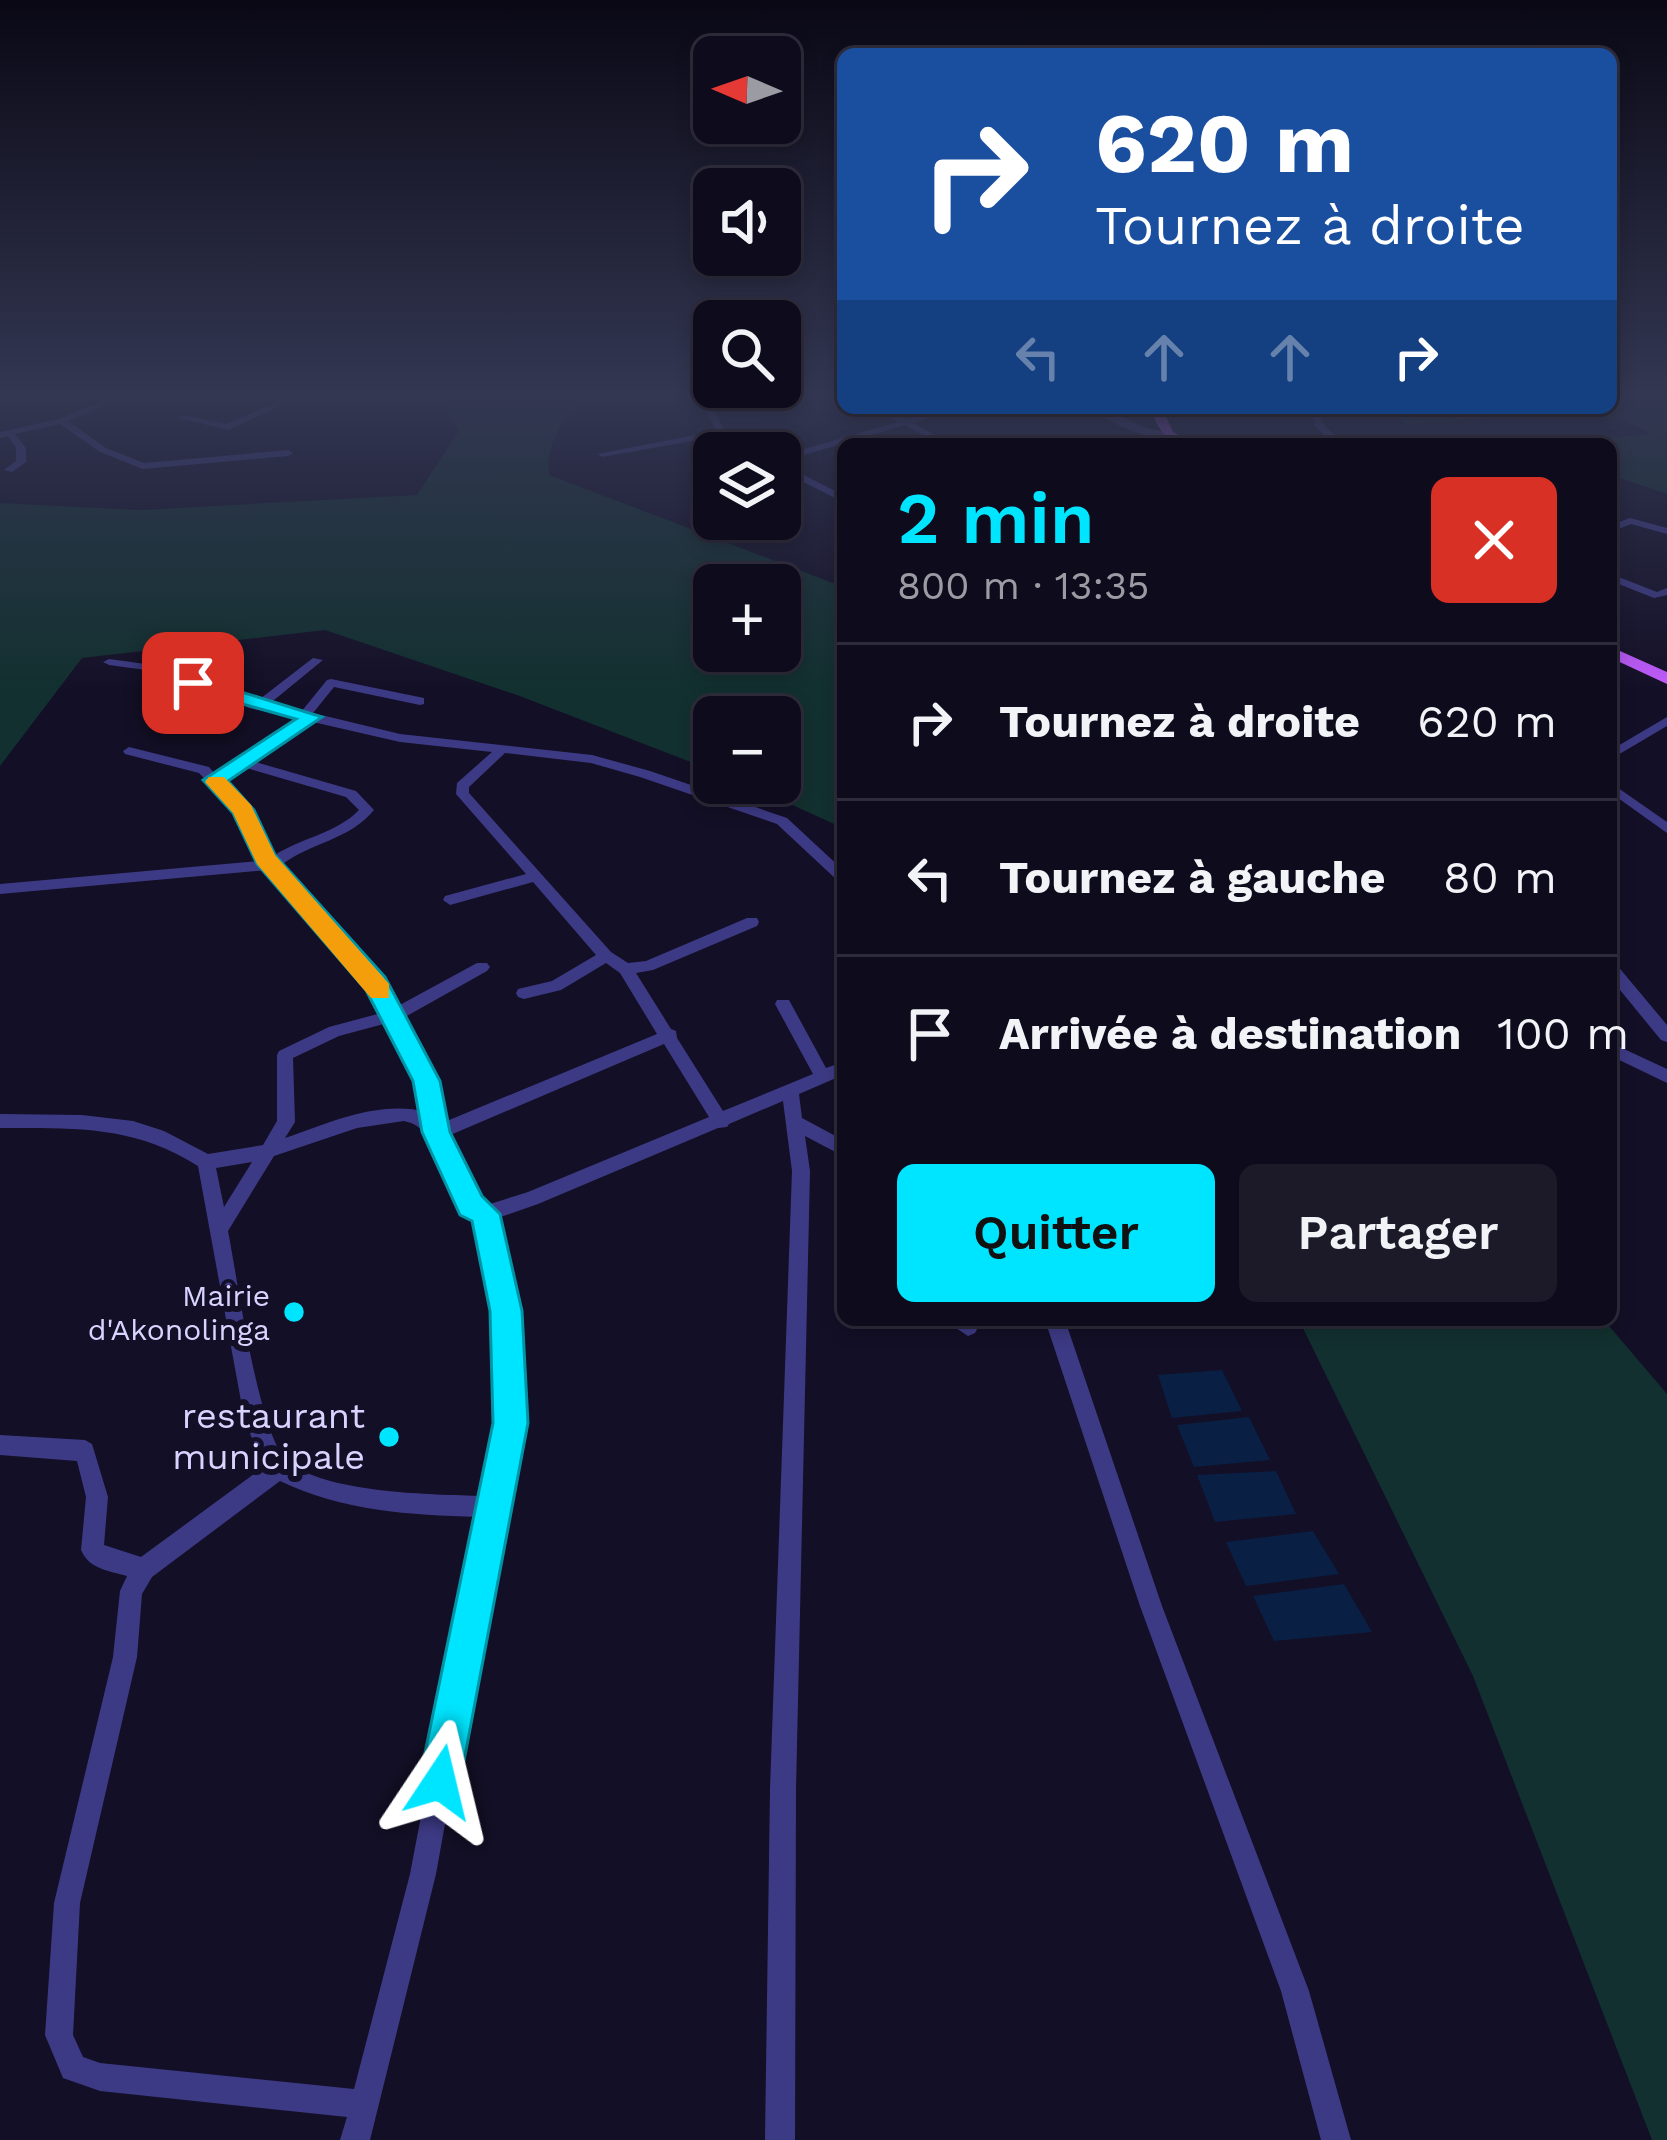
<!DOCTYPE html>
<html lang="fr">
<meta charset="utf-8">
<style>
:root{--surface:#0e0b1c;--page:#1c1929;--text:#f1f3f6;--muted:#9b9ba3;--line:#2e2b3b;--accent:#00e5ff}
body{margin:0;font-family:"Work Sans",sans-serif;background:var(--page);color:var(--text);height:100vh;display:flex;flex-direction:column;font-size:45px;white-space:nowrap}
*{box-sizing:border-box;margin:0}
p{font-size:39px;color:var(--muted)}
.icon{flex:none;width:66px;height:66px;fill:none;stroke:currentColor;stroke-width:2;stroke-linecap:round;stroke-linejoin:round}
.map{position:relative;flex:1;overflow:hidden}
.drawer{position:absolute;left:837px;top:438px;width:780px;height:888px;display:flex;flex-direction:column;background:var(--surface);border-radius:18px;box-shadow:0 6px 18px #0003,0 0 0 3px var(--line)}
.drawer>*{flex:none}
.guide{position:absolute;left:837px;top:48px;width:780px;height:366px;border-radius:18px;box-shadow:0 6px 18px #0003,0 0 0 3px var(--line);background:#1a4fa0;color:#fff;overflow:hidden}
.needle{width:78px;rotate:272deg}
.controls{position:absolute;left:693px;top:36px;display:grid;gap:24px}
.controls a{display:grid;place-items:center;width:108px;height:108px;border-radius:18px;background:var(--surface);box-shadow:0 6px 18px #0003,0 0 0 3px var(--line);font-size:60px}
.pin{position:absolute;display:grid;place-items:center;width:102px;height:102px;color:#fff;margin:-51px;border-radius:24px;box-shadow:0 6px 18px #0006}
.me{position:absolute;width:132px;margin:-66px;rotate:10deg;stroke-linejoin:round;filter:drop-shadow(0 0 9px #0008)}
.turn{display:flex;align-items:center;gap:42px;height:252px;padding:0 60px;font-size:54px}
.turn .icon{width:156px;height:156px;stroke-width:2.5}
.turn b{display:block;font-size:84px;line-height:102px}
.lanes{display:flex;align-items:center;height:114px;padding:0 60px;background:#0003;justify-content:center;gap:60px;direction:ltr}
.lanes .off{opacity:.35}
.round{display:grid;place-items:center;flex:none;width:126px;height:126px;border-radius:18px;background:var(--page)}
.overview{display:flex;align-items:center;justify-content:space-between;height:204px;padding:0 60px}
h1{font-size:72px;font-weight:600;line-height:90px;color:var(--accent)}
.cta{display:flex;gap:24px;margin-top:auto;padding:24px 60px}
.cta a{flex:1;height:138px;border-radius:18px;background:var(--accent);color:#111;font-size:48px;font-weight:600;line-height:138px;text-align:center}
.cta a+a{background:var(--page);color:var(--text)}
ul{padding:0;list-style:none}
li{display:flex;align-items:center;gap:36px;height:156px;padding:0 60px;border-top:3px solid var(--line)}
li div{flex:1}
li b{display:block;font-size:45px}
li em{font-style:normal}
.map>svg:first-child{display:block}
.green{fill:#12302f;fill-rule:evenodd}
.water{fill:#0a1f44}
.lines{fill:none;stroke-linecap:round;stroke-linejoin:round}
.minor{fill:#3d3a85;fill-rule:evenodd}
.tertiary{fill:#3d3a85;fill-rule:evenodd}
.primary{fill:#c25bff;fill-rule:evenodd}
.route{fill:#00e5ff;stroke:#0095a6;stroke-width:3}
.slow{fill:#f59e0b}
.poi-dot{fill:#00e5ff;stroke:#130f26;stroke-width:4.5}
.labels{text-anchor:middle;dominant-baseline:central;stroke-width:12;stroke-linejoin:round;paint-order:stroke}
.poi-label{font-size:30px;fill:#d9d4ff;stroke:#130f26;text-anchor:end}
.near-poi-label{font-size:36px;fill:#d9d4ff;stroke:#130f26;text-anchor:end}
</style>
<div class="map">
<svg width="1667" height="2140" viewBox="0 0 1667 2140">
<rect width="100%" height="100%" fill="#130f26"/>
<path class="green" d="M439,394h150c-25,23 -43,46 -40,81l289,110 5,12v231l-99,-45h36v-66h-66v54l-197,-76 -192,-65 -243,28 -82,108v-263l141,7 276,-15 42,-64zM714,585h66v66h-66z
M1611,394h56v100l-56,-19v-31h-72l111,-10c-47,-36 -182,-11 -245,-10l-18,-16h224z
M1299,1320h305l63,74v746h-15l-179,-464z"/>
<path class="water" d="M1222,1370l20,41 -70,7 -14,-43z
M1249,1417l21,43 -76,7 -17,-42z
M1276,1471l20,43 -81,8 -18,-47z
M1313,1531l26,43 -93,12 -20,-44z
M1344,1584l28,48 -98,9 -21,-45z"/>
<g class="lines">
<path class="minor" d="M120,394h11l-63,27 38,27 38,15 144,-13 5,3 -5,3 -145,13 -43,-17 -40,-28 -45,10 11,14v14l-14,10 -8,-2 12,-9v-13l-8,-12 -8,2v-6l59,-13z
M295,394h10l-77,36 -49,-12 4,-3 44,9z
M697,394h8l20,37 36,22h-12l-29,-17 -118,21 -5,-3 119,-23z
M875,408h10l22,11 39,-11h13l-46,15 38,21h-12l-34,-19 -125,37v-6l118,-34z
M1309,408h8l6,16 21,20h-10l-18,-17z
M1154,431l4,3 -1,2 -33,8h-16z
M780,463l63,32v7l-63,-32z
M1630,518l37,10v6l-36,-10 -20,8v-7z
M1611,574l46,18 10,-4v7l-13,3 -43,-17z
M313,658l10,2 -55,45 33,7 26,-32 4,-1 93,19v6l-4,1 -86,-18 -21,26 87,21 192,21 58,16 137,47 56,52v13l-5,-2 -61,-57 -137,-47 -49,-14 -86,-10 -36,34v6l142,159 17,11 18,-2 101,-43h10l2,4 -2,4 -104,44 -17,3 35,56 5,2 1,7 46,73 90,-37 -38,-70 2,-4h12l37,68 17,-6v13l-44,19 3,24 41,22v16l-38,-20 5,35 -14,618 -1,351h-30l5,-351 22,-618 -9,-70 -54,23 -2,3 -9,1 -180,76 -43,15c15,71 26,139 21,212l-80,443 -66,266h-30l7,-23 -247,-26 -37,-13 -18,-43 9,-132 59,-246 7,-66 7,-15c-18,-5 -38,-7 -46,-26l5,-53 -9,-36 -77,-6v-20l85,5 7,4 16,53 -4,48 37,12 124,-91 -20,-43 -47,-257c-64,-41 -125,-38 -198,-38v-14l82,1 51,6 31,10 44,23 55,-9 14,-24v-66l2,-4 50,-24 56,-15 -14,-24 -103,-118 -268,24v-10l260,-23 -23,-49 -38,-39 -74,-19 -2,-3 6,-4 80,20 6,7 85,-55 -51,-11 -81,-35 -59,-8 -6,-3 6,-3 66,9 81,34zM313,722l87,20 92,10 -35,31 -1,11 70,80 -81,22 -2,4 7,5 83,-23 63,73 -44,26 -34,8 -2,4 2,4 6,2 37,-9 45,-27 14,10 37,61 -215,89 -8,-42 -29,-64 82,-46 3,-4 -3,-4h-10l-79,43 -17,-26 -101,-114c29,-23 70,-26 94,-56l-18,-19 -104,-30zM243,767l103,30 13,13c-23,24 -60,28 -87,47l-24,-50 -26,-26zM391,1022l27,59 5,30c-47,-10 -94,12 -138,27l10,-16 -2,-64 46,-22zM664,1044l45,73 -181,75 -41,13 -20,-24 -19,-45zM404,1121c41,8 39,71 73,97 19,97 30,181 6,278 -54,-2 -147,-2 -193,-32 -31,-21 -53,-189 -62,-233l46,-75 83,-28zM252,1162l-28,45 -8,-39zM280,1481c62,30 130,34 198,36l-68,357 -56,215 -254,-26 -17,-6 -10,-22 7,-132 57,-246 5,-63 10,-17z
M1667,717v9l-56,33v-9z
M1611,783l56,39v11l-56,-40z
M1611,962l5,2 51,61v17l-6,-2 -50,-61z
M1611,1043l56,26v14l-56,-27z
M950,1320h24l4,7 -3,6 -7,3 -15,-10z
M1045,1320h20l97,286 147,385 42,149h-30l-40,-149 -141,-385z"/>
<path class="tertiary" d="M1090,408h14l41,20 29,6c-27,9 -62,-11 -84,-26z"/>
<path class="primary" d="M1150,408h12l11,24 21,12c-28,0 -34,-12 -44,-36z
M1611,647l56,25v12l-56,-26z"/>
</g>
<linearGradient id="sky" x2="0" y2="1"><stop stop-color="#0a0815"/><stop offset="0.57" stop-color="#333752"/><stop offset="1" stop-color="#333752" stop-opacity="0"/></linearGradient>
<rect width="1667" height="693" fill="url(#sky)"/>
<path class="route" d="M193,677l129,40 -94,64 26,29 21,45 110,122 55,104 10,51 32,64 18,18 22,97 6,112 -68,359 -6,15 -14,6 -15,-6 -6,-15 74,-359 -3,-112 -18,-90 -12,-6 -38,-83 -9,-51 -47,-91 -109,-126 -24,-51 -30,-33 93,-61 -110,-31v-9z"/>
<path class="slow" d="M209,777h15l27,28 24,50 114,129v14h-18l-114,-134 -24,-51 -28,-31z"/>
<g class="poi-dot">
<circle cx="294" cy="1312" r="12"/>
<circle cx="389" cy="1437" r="12"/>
</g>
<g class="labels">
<g class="poi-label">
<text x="270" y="1295">Mairie<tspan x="270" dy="34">d'Akonolinga</tspan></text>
</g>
<g class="near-poi-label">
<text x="365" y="1416">restaurant<tspan x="365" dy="41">municipale</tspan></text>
</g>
</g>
</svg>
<div class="controls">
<a><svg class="needle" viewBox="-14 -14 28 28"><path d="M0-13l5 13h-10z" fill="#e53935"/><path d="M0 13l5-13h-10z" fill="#9b9ba3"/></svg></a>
<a><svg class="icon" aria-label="sound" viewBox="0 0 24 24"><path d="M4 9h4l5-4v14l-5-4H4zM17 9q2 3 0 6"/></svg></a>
<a><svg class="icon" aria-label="search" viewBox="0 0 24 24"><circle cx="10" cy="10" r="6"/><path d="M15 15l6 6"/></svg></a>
<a><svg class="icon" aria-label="layers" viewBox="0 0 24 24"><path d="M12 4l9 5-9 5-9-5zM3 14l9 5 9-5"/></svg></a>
<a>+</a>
<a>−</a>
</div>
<div class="pin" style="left:193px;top:683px;background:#d93025"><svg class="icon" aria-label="arrive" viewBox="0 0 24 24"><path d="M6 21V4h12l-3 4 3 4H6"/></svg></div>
<svg class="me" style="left:440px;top:1782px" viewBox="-20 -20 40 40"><path d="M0-17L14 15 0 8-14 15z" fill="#00e5ff" stroke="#fff" stroke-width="4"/></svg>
<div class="guide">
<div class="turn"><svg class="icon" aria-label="right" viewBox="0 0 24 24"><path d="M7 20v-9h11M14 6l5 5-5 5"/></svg><div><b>620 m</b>Tournez à droite</div></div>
<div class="lanes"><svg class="icon off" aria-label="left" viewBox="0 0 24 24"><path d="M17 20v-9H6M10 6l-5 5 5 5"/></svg><svg class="icon off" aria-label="ahead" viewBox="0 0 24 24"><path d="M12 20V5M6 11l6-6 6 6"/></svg><svg class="icon off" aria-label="ahead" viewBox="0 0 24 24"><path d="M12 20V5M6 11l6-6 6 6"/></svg><svg class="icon" aria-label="right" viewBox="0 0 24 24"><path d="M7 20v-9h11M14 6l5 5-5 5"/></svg></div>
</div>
<section class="drawer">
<div class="overview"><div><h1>2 min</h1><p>800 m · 13:35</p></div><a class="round" style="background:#d93025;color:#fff"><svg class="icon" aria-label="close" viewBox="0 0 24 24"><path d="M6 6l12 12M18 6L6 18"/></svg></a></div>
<ul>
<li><svg class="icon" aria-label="right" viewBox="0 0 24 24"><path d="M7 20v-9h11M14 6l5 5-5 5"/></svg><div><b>Tournez à droite</b></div><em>620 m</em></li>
<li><svg class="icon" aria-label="left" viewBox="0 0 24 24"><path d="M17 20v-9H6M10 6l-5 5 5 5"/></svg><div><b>Tournez à gauche</b></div><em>80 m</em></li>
<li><svg class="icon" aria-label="arrive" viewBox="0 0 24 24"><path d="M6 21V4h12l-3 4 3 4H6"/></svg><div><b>Arrivée à destination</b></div><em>100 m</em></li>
</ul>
<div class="cta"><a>Quitter</a><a>Partager</a></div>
</section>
</div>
